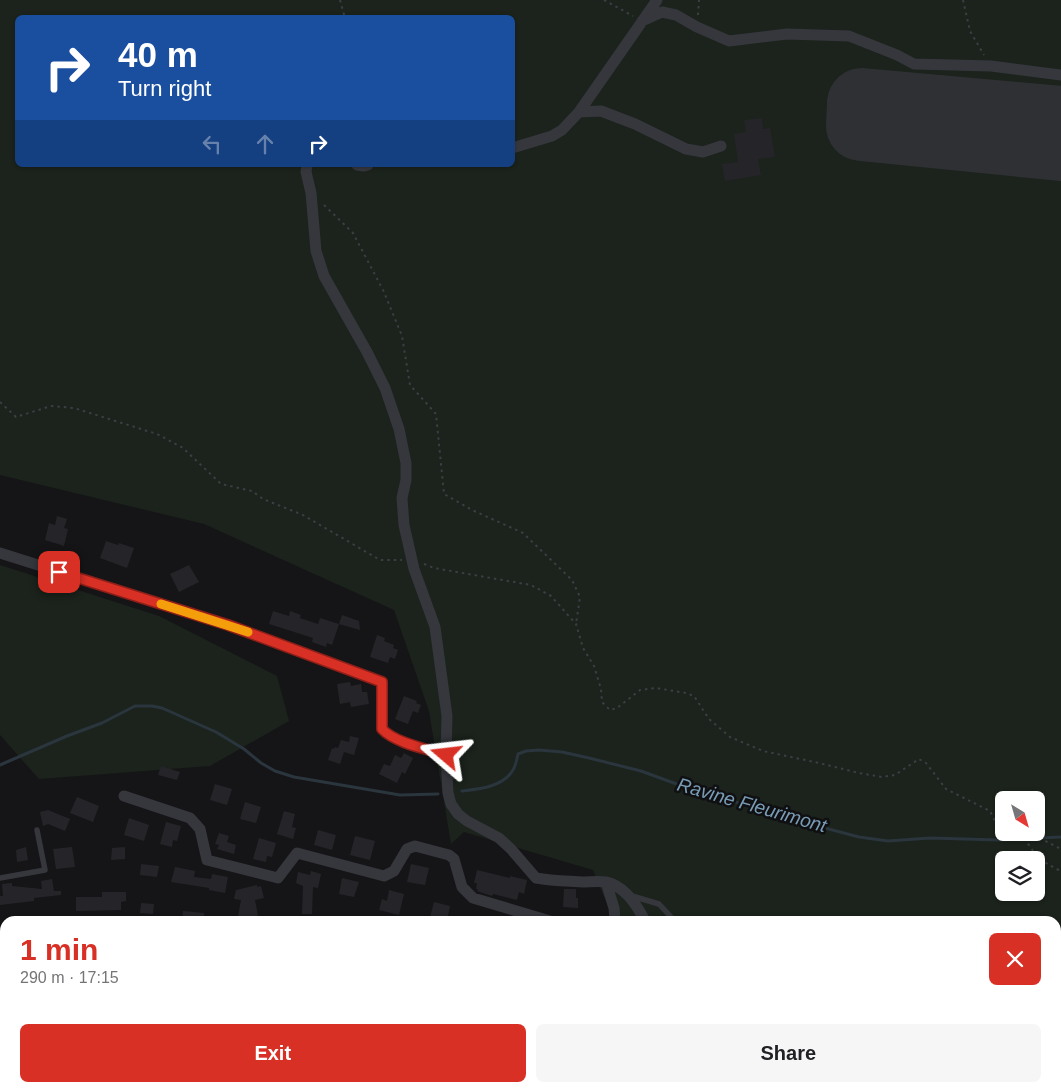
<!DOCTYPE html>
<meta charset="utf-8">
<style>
:root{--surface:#fff;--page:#f6f6f6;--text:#202124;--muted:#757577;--accent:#d93025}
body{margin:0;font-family:Helvetica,sans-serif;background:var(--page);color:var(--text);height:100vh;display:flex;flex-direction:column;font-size:19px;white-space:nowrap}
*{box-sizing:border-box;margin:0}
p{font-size:16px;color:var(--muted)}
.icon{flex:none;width:28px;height:28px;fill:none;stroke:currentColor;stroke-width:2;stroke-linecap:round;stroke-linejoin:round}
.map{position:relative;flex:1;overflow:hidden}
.details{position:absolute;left:0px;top:916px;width:1061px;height:176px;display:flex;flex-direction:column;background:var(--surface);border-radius:15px 15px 0 0;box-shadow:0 1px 4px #0004}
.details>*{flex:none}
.hud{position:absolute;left:15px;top:15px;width:500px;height:152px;border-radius:8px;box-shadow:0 1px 4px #0004;background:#1a4fa0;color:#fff;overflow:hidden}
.needle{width:32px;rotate:143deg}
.controls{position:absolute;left:995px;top:791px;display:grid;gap:10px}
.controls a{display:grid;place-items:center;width:50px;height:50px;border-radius:8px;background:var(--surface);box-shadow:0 1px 4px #0004;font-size:25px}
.pin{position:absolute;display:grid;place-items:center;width:42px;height:42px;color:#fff;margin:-21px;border-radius:10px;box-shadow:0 2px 8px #0006}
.me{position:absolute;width:55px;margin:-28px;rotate:287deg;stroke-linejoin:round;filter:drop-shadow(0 0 4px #0008)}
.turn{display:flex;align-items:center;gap:18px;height:105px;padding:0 20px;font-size:22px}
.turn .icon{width:65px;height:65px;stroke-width:2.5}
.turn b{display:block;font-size:35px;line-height:42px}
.lanes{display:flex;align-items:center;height:48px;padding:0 20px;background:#0003;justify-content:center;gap:25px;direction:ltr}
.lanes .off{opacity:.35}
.round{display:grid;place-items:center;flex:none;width:52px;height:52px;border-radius:8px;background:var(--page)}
.overview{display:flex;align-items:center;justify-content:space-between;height:85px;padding:0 20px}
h1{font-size:30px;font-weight:600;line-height:38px;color:var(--accent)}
.primary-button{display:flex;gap:10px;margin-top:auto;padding:10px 20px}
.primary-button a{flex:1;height:58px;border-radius:8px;background:var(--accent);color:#fff;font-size:20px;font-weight:600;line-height:58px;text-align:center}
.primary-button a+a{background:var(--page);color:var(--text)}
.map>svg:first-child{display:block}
.green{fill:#1b231c;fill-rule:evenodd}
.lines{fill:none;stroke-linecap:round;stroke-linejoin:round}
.stream{stroke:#2a353d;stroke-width:3}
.runway{stroke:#2f3034;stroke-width:70}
.building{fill:#252529}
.path{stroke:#3c3e44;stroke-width:2;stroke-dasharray:2.5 4;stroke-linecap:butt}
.service{stroke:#36373d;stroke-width:5.5}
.minor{stroke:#36373d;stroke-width:11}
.route-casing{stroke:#8d1f18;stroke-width:12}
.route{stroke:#d93025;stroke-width:9}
.slow{stroke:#f59e0b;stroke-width:9}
.labels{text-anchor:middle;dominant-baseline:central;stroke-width:5;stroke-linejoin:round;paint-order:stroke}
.water-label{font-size:19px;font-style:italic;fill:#7a9db7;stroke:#101012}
</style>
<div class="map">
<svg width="1061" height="1092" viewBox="0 0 1061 1092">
<rect width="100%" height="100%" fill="#151517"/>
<path class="green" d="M0,0h1061v1092h-130l-8,-4h133v-167h-442l-21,-51 -129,-38 -13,12 -22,-133 -35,-101 -190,-86 -204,-49zM18,18h494v147h-494zM1004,800h32v32h-32zM1004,860h32v32h-32z
M0,565l159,51 118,60 12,45 -79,45 -171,13 -39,-44z"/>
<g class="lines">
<path class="stream" d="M0,765l67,-29 35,-13 33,-17h17l10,2 54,24 28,17 17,14 14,8 19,6 106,18 38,-1
M462,791c17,-2 41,-4 51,-21 3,-5 4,-11 5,-16l8,-3 13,-1 23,2 27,6 52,13 63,23 25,7 45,8 34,11 17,8 34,9 29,4 42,-3 69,2 62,-3"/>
<path class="runway" d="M1061,121l-199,-18 -1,23 200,20"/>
</g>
<path class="building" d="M762,118l1,11 7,-1 5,29 -17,2 3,16 -36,6 -3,-17 16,-2 -4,-28 12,-2 -2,-12z
M57,516l10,3 -3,9 4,1 -4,17 -19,-6 4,-17 6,2z
M106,541l12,4 1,-2 15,5 -7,20 -27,-10z
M189,565l10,17 -20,10 -9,-18z
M273,611l16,5 1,-5 11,4 -1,3 18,6 2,-6 19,6 -7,21 -5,-2 -1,4 -14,-5 1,-4 -44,-14z
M342,615l17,6 1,9 -21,-6z
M377,635l8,3 -1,3 10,4 -1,3 5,2 -3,9 -5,-2 -2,6 -18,-6z
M350,682l1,4 10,-2 1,8h5l2,12 -18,3 -1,-5 -10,2 -3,-20z
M404,696l13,5 -1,2 5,2 -3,8 -5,-2 -5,13 -13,-5z
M350,736l9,2 -5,17 -10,-3 -4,12 -12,-4 4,-12 2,1 1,-2 3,1 3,-8 8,2z
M404,753l9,5 -8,16 -3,-2 -5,11 -18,-9 5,-10 6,2 5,-11 6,3z
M161,766l19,6 -3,8 -19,-5z
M215,784l17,5 -5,16 -17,-5z
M77,797l22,9 -6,16 -23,-9z
M245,802l16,5 -5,16 -16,-4z
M48,810l22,9 -5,12 -17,-7 -5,2 -3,-14z
M284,811l11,3 -3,13 4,1 -3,11 -16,-5z
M129,818l20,7 -5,16 -20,-6z
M166,822l15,4 -4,15 -4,-1 -1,7 -12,-3z
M318,830l18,5 -4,15 -18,-5z
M219,833l10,3 -2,6 9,3 -2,9 -17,-5 2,-4 -4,-1z
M355,836l20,5 -5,19 -20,-5z
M259,838l17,5 -4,14 -5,-1 -1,6 -13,-3z
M26,847l2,13 -11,2 -1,-12z
M72,847l3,20 -19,2 -3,-20z
M125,847v12l-14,1 1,-12z
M141,864l18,2 -2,11 -17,-2z
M411,864l18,4 -4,17 -18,-3z
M175,867l20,4 -1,6 17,2 1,-5 16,3 -3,16 -16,-3v-2l-38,-6z
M477,870l33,8v-2l17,4 -3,14 -5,-2 -2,8 -24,-6 -1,2 -15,-5 1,-2h-2l1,-6h-3z
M311,871l10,3 -3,14 -5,-1 -1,27h-10l1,-28 -7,-3 2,-11 12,3z
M342,878l17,4 -5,15 -15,-3z
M52,879l2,12h7v4l-27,3v3l-34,4v-9h3l-1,-12 10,-1v3l30,3 -1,-8z
M257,885v2l4,-1 3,12 -9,2 4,21h-20l-1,-5 3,-16 -7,-1 2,-9z
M564,889h12v9h2v10l-15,-1z
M389,890l15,4 -5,21 -20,-5 3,-11 5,2z
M102,892h24v9l-5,1v8l-45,1v-14h26z
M434,902l16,4 -3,15h-18z
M141,903l13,1 -1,10 -13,-1z
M183,911l21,2v8h-22z"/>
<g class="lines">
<path class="path" d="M340,0l5,18
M604,0l29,16
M963,0l7,31 14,24
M698,15l1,-15
M324,205l29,28 31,59 18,44 8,49 26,29 8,80 28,16 51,23 49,47 8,17 -4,27
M0,402l16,15 35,-11 23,2 83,26 26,14 38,36 31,7 11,8 40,16 77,45h22
M424,564l10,4 97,17 20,11 25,28 7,24 11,18 7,23 1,13 8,8 7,-2 23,-18 16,-2 30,5 8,3 15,23 21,18 33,14 56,12 40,10 23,4 13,-2 24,-16 7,4 20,26 44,22 5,10 9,3
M1022,832c8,19 20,31 39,39
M1028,832l33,17
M1056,997l5,-3
M1056,1035l5,4"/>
<path class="service" d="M0,878l45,-8 -8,-40
M632,896l27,8 13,14 1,3
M0,929h5
M538,1088l40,4"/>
<path class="minor" d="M642,21l20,-9 14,3 21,12 32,14 58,-7 62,2 48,19 17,9 77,2 70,9
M579,112l22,-1 34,13 51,25 17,3 18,-6
M512,148l40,-12 10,-6 17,-18 78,-112
M307,165l-1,7 5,21 5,58 8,25 43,76 18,36 14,41 7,34v17l-4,18 2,27 10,44 21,58 12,89 -1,39 2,38 3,11 7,10 9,7 32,17 12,11 25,29c16,3 31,3 46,4 8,0 16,-1 24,0 19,4 31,23 39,39
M357,165l7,1 4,-1
M0,553l228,72 154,57v47c13,14 45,20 64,26
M124,796l66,22 10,11 7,31 71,18 19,-25 87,23 10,-5 13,-22 8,-3 34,9 5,4 8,28 11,11 77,23
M606,882l8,26 1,13
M0,978l5,3
M0,1020l5,1
M628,1088l12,4
M755,1088l8,4
M71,1092l1,-4
M105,1092l1,-4
M273,1092l1,-4
M410,1092l1,-4"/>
</g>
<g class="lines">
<defs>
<path id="route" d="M59,572l169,53 154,57v47c13,14 45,20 64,26"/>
</defs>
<use href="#route" class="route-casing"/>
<use href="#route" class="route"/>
<path class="slow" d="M161,604l87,28"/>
</g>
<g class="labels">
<g class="water-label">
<text transform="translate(752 805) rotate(16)">Ravine Fleurimont</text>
</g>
</g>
</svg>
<div class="controls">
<a><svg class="needle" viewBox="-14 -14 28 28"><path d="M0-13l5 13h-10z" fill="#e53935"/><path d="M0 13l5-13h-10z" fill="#757577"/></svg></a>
<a><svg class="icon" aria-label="layers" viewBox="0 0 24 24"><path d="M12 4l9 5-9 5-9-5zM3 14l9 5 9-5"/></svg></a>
</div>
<div class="pin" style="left:59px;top:572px;background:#d93025"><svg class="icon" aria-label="arrive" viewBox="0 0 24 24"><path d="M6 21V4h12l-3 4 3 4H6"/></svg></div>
<svg class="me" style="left:446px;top:755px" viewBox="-20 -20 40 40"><path d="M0-17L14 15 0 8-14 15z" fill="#d93025" stroke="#fff" stroke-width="4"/></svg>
<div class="hud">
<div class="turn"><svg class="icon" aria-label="right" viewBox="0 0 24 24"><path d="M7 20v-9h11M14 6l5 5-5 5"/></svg><div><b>40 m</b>Turn right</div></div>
<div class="lanes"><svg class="icon off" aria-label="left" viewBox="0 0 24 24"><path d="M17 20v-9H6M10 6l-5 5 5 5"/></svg><svg class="icon off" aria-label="ahead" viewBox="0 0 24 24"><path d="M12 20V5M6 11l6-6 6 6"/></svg><svg class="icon" aria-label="right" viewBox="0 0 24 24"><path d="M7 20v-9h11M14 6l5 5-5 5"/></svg></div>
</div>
<section class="details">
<div class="overview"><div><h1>1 min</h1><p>290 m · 17:15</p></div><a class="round" style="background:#d93025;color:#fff"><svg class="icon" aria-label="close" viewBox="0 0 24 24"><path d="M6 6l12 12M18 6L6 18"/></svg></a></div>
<div class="primary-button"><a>Exit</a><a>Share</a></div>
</section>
</div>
